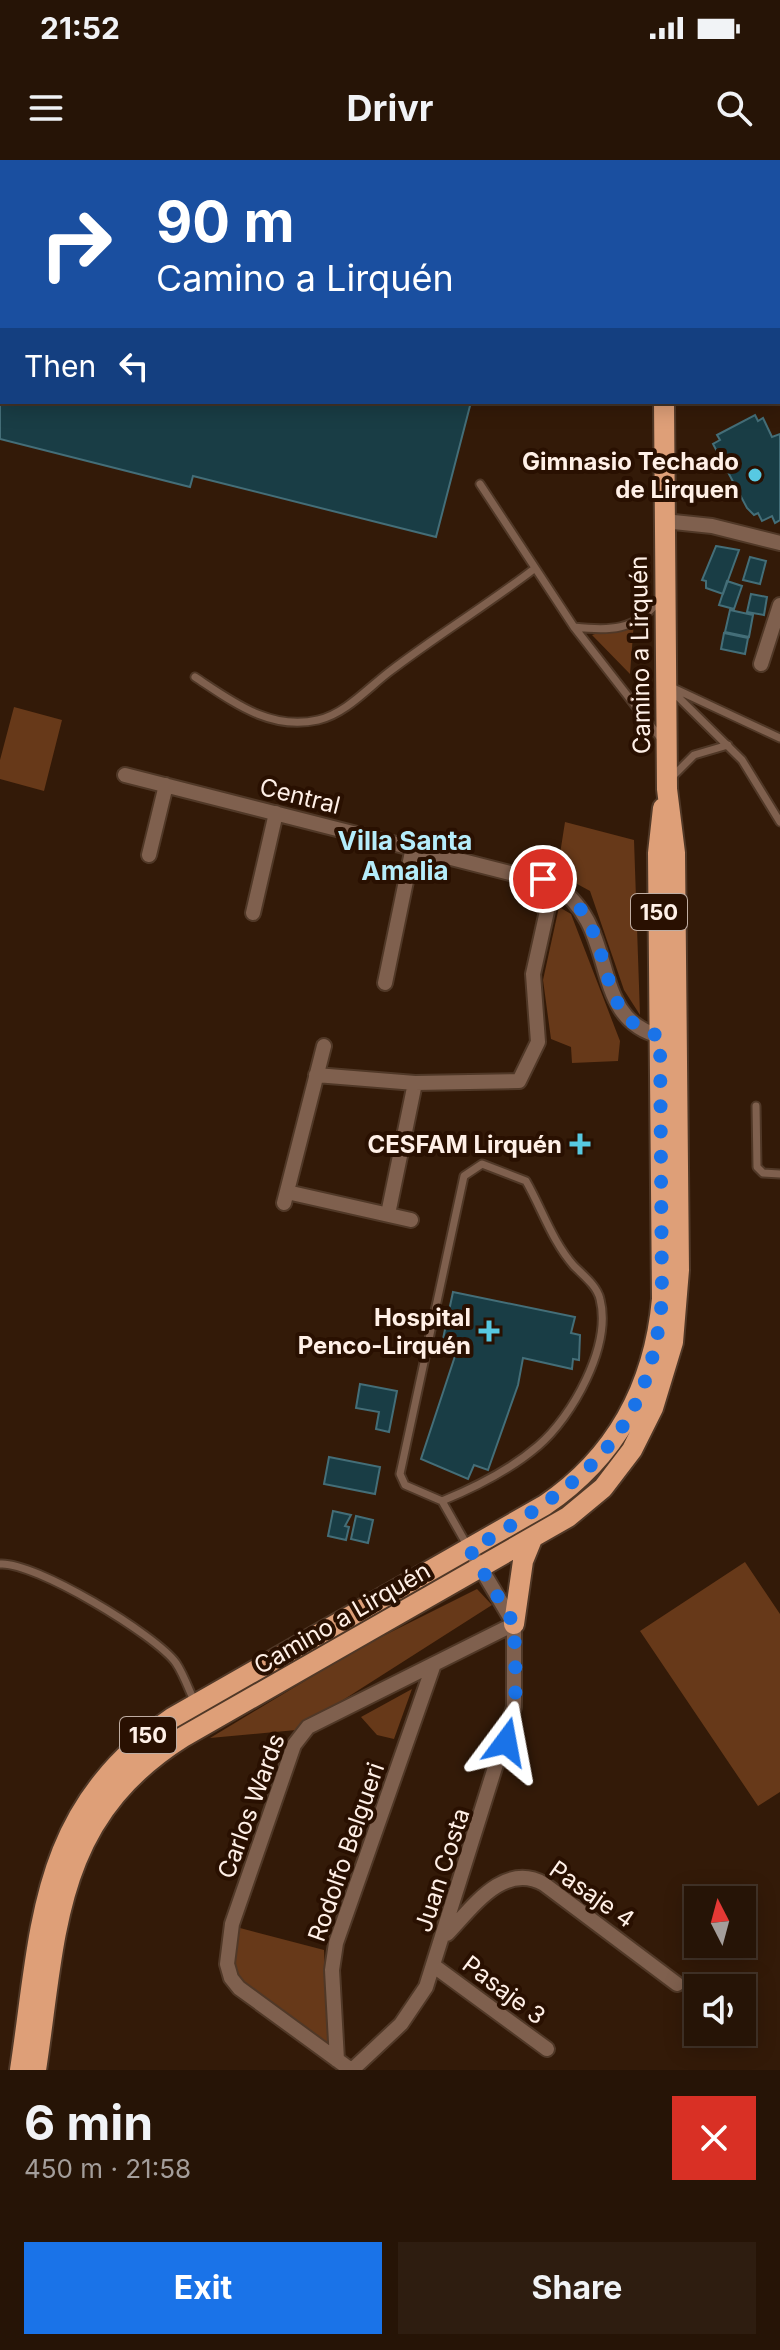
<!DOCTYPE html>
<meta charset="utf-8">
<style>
:root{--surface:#261406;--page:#2e1d10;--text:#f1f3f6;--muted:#a49e9b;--line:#423328;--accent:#1a73e8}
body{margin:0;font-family:Inter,sans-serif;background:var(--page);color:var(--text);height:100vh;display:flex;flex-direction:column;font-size:30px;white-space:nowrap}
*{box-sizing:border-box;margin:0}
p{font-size:26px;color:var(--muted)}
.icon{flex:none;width:44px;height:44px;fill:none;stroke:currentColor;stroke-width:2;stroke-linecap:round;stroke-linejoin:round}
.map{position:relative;height:1910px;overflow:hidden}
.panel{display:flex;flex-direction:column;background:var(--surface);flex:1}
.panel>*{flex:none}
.guide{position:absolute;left:0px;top:0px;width:780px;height:244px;box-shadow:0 4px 20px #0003,0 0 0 2px var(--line);background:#1a4fa0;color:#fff;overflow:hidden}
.needle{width:52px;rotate:354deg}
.controls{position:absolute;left:684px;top:1726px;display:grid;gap:16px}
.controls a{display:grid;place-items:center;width:72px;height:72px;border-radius:0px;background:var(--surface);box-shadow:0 4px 20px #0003,0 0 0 2px var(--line);font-size:40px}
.pin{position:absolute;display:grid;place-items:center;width:68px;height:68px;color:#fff;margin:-34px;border:4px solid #fff;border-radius:50%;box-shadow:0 2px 8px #0007}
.me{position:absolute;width:88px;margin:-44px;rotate:13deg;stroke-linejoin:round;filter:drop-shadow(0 0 6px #0008)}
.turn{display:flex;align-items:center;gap:28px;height:168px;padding:0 24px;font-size:36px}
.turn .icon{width:104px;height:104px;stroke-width:2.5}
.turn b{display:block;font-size:56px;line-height:68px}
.then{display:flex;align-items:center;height:76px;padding:0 24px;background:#0003;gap:16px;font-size:30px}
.round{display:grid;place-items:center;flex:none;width:84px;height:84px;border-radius:0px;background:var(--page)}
.head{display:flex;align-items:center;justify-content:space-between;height:136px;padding:0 24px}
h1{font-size:48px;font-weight:700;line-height:60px}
.action{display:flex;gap:16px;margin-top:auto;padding:16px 24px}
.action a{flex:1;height:92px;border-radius:0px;background:var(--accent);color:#fff;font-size:32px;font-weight:700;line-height:92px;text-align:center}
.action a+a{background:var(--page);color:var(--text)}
.status{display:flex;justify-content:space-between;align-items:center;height:56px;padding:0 40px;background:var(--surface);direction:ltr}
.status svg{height:22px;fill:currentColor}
header{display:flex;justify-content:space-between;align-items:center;height:104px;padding:0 24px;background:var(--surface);font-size:36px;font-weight:700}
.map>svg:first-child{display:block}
.green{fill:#673919}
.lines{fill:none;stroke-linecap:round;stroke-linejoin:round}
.stream{stroke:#190500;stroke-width:4}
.building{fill:#193d45;stroke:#446e78;stroke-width:2}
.service-casing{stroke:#503827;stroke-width:11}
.minor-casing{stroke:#503827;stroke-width:18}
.primary-casing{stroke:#503827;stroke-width:24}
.service{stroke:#7f604e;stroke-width:7}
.minor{stroke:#7f604e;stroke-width:14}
.primary{stroke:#de9f78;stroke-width:20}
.route{stroke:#1a73e8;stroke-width:14;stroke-dasharray:0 25.2}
.poi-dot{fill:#57c9e2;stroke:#291001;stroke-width:3}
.labels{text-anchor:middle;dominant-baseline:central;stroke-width:8;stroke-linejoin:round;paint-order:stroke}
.shield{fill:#291001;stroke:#bfada2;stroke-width:2}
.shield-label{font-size:22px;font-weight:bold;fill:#fff0e7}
.poi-label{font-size:24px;font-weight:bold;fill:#fff0e7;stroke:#291001;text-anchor:end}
.street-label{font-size:24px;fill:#fff0e7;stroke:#291001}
.neighbourhood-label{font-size:26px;font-weight:bold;fill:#b5edfb;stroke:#291001}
</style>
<div class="status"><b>21:52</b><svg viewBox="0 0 49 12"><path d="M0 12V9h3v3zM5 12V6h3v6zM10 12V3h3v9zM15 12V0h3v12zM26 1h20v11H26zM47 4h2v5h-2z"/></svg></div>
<header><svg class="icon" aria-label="menu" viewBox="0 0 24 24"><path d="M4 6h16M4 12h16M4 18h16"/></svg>Drivr<svg class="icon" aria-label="search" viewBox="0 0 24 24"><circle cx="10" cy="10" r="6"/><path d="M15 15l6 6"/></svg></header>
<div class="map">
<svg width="780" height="1910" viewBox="0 0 780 1910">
<rect width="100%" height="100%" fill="#331a08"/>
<path class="green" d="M634,461l-4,53 -38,-39z
M14,547l48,13 -18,71 -44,-12v-19z
M565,662l69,18 6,175 -16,-25 -34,-99 -33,-18z
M559,747l12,7 49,127 -2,20 -46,2 -1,-16 -20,-8 -8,-59z
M745,1402l35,52v178l-22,14 -118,-175z
M477,1429l15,16 -196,125 -86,8 153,-92z
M412,1529l-18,50 -17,-4 -16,-18z
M240,1768l84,22 4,94 -90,-62 -5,-21z"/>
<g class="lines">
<path class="stream" d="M417,0l2,2
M778,229h2"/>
</g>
<path class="building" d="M21,0h88l-88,2z
M165,0h224l-224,2z
M0,186l2,56h469l-35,135 -243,-61 -3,11 -190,-48z
M755,255l3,6 5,-3 9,19 8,-3v86l-5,3 -3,-7 -10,5 -4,-8 -4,2 -7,-7 -34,-64 7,-4 -3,-5z
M716,386l23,4 -16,44 -17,-6v-7l-4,-1z
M750,397l16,4 -6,23 -17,-4z
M727,421l15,5 -8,23 -15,-4z
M751,434l16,3 -3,18 -17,-3z
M730,450l23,5 -4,22 -24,-5z
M724,473l24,5 -3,16 -24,-5z
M453,1132l122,25 -4,16 9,2 -1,25 -6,-1 -1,10 -49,-11 -5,27 -30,85 -14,-5 -6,14 -47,-20 37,-112 -15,-8z
M360,1224l37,7 -8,41 -13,-3 3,-17 -23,-4z
M329,1297l51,10 -5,27 -51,-10z
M333,1351l18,4 -6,11 4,1 -3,13 -18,-4z
M356,1356l17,4 -5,23 -17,-4z"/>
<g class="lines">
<defs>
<path id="service" d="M480,324l94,143 88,113
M574,467c36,4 60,4 85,-26
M195,517c38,25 75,54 123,43 27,-6 50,-32 71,-48 47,-36 98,-67 145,-103
M673,528l107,50
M670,529l72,71 38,62
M673,616l21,-21 34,-10
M756,946l1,61 6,6 17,1
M442,1341c34,-14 68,-31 96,-55 34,-29 74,-100 62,-147 -3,-13 -16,-23 -26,-33 -22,-25 -32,-57 -48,-85l-44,-17 -18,12 -64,298 5,11 37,16 25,44
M0,1404c34,-3 156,71 176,99 8,12 13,27 19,40"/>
<path id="minor" d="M714,0v2
M664,361l48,5 68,17
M761,504l19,-59
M125,615l428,109c69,42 33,134 107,152
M149,695l17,-70
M253,753l23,-100
M385,823l28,-136
M316,915l99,8 104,-2 19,-39 -5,-68 20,-90
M287,1032l124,28
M284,1043l40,-157
M388,1054l27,-131
M447,1774c25,-26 57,-73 97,-50l133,100
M434,1806l113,83
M337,1900l-5,-90 4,-27 98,-279
M351,1910l-112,-82 -8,-10 -4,-14 5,-40 62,-179 14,-18 206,-103
M352,1910l49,-46 25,-37 88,-280v-83l-38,-64"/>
<path id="primary" d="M663,0v2
M514,1464l9,-63 9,-22
M20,1910c22,-146 18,-259 152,-352l373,-213c72,-49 109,-119 117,-206l-4,-446 5,-45
M36,1910c21,-137 16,-250 147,-333l385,-220 35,-29 29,-38 21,-42 20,-66 6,-72 -4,-417 -8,-64 -3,-387"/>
</defs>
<use href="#service" class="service-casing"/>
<use href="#minor" class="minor-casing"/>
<use href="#primary" class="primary-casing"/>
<use href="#service" class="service"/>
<use href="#minor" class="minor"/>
<use href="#primary" class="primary"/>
</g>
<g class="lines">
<path class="route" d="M506,1582l10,-53 -2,-65 -44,-74c111,-65 180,-112 192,-251l-2,-263c-77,-19 -33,-118 -117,-157"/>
</g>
<g class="poi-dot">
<circle cx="755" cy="315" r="8"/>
<path d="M576 972h8v8h8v8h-8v8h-8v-8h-8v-8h8z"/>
<path d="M485 1159h8v8h8v8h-8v8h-8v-8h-8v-8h8z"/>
</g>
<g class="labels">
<g class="shield">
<rect x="631" y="734" width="56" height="36" rx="6"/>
<rect x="120" y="1557" width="56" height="36" rx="6"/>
</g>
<g class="shield-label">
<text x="659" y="752">150</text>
<text x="148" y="1575">150</text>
</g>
<g class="poi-label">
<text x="739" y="301">Gimnasio Techado<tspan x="739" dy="28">de Lirquen</tspan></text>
<text x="562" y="984">CESFAM Lirquén</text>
<text x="471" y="1157">Hospital<tspan x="471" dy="28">Penco-Lirquén</tspan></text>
</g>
<g class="street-label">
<text transform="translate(640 495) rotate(-91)">Camino a Lirquén</text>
<text transform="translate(300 636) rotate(14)">Central</text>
<text transform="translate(342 1458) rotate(-30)">Camino a Lirquén</text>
<text transform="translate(251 1646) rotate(-70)">Carlos Wards</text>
<text transform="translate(346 1692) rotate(-71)">Rodolfo Belgueri</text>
<text transform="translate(442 1710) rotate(-72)">Juan Costa</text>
<text transform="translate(592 1734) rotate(35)">Pasaje 4</text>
<text transform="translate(504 1830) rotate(37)">Pasaje 3</text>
</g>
<g class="neighbourhood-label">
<text x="405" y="680">Villa Santa<tspan x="405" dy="30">Amalia</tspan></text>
</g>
</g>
</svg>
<div class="controls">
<a><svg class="needle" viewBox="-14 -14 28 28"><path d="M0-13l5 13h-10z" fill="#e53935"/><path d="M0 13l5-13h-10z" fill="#a49e9b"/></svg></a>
<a><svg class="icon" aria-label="sound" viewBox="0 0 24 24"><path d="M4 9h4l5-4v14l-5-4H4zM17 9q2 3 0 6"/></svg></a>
</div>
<div class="pin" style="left:543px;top:719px;background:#d93025"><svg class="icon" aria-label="arrive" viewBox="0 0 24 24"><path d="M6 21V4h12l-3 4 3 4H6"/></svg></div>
<svg class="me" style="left:506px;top:1582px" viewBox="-20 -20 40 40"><path d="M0-17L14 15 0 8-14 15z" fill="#1a73e8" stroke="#fff" stroke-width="4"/></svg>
<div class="guide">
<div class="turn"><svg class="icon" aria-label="right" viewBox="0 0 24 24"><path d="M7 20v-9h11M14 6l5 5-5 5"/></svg><div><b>90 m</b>Camino a Lirquén</div></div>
<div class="then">Then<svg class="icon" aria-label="left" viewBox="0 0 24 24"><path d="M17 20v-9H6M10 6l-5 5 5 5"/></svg></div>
</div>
</div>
<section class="panel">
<div class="head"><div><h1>6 min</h1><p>450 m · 21:58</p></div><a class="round" style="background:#d93025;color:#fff"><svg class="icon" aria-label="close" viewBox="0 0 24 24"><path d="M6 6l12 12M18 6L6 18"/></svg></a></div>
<div class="action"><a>Exit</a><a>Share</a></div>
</section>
